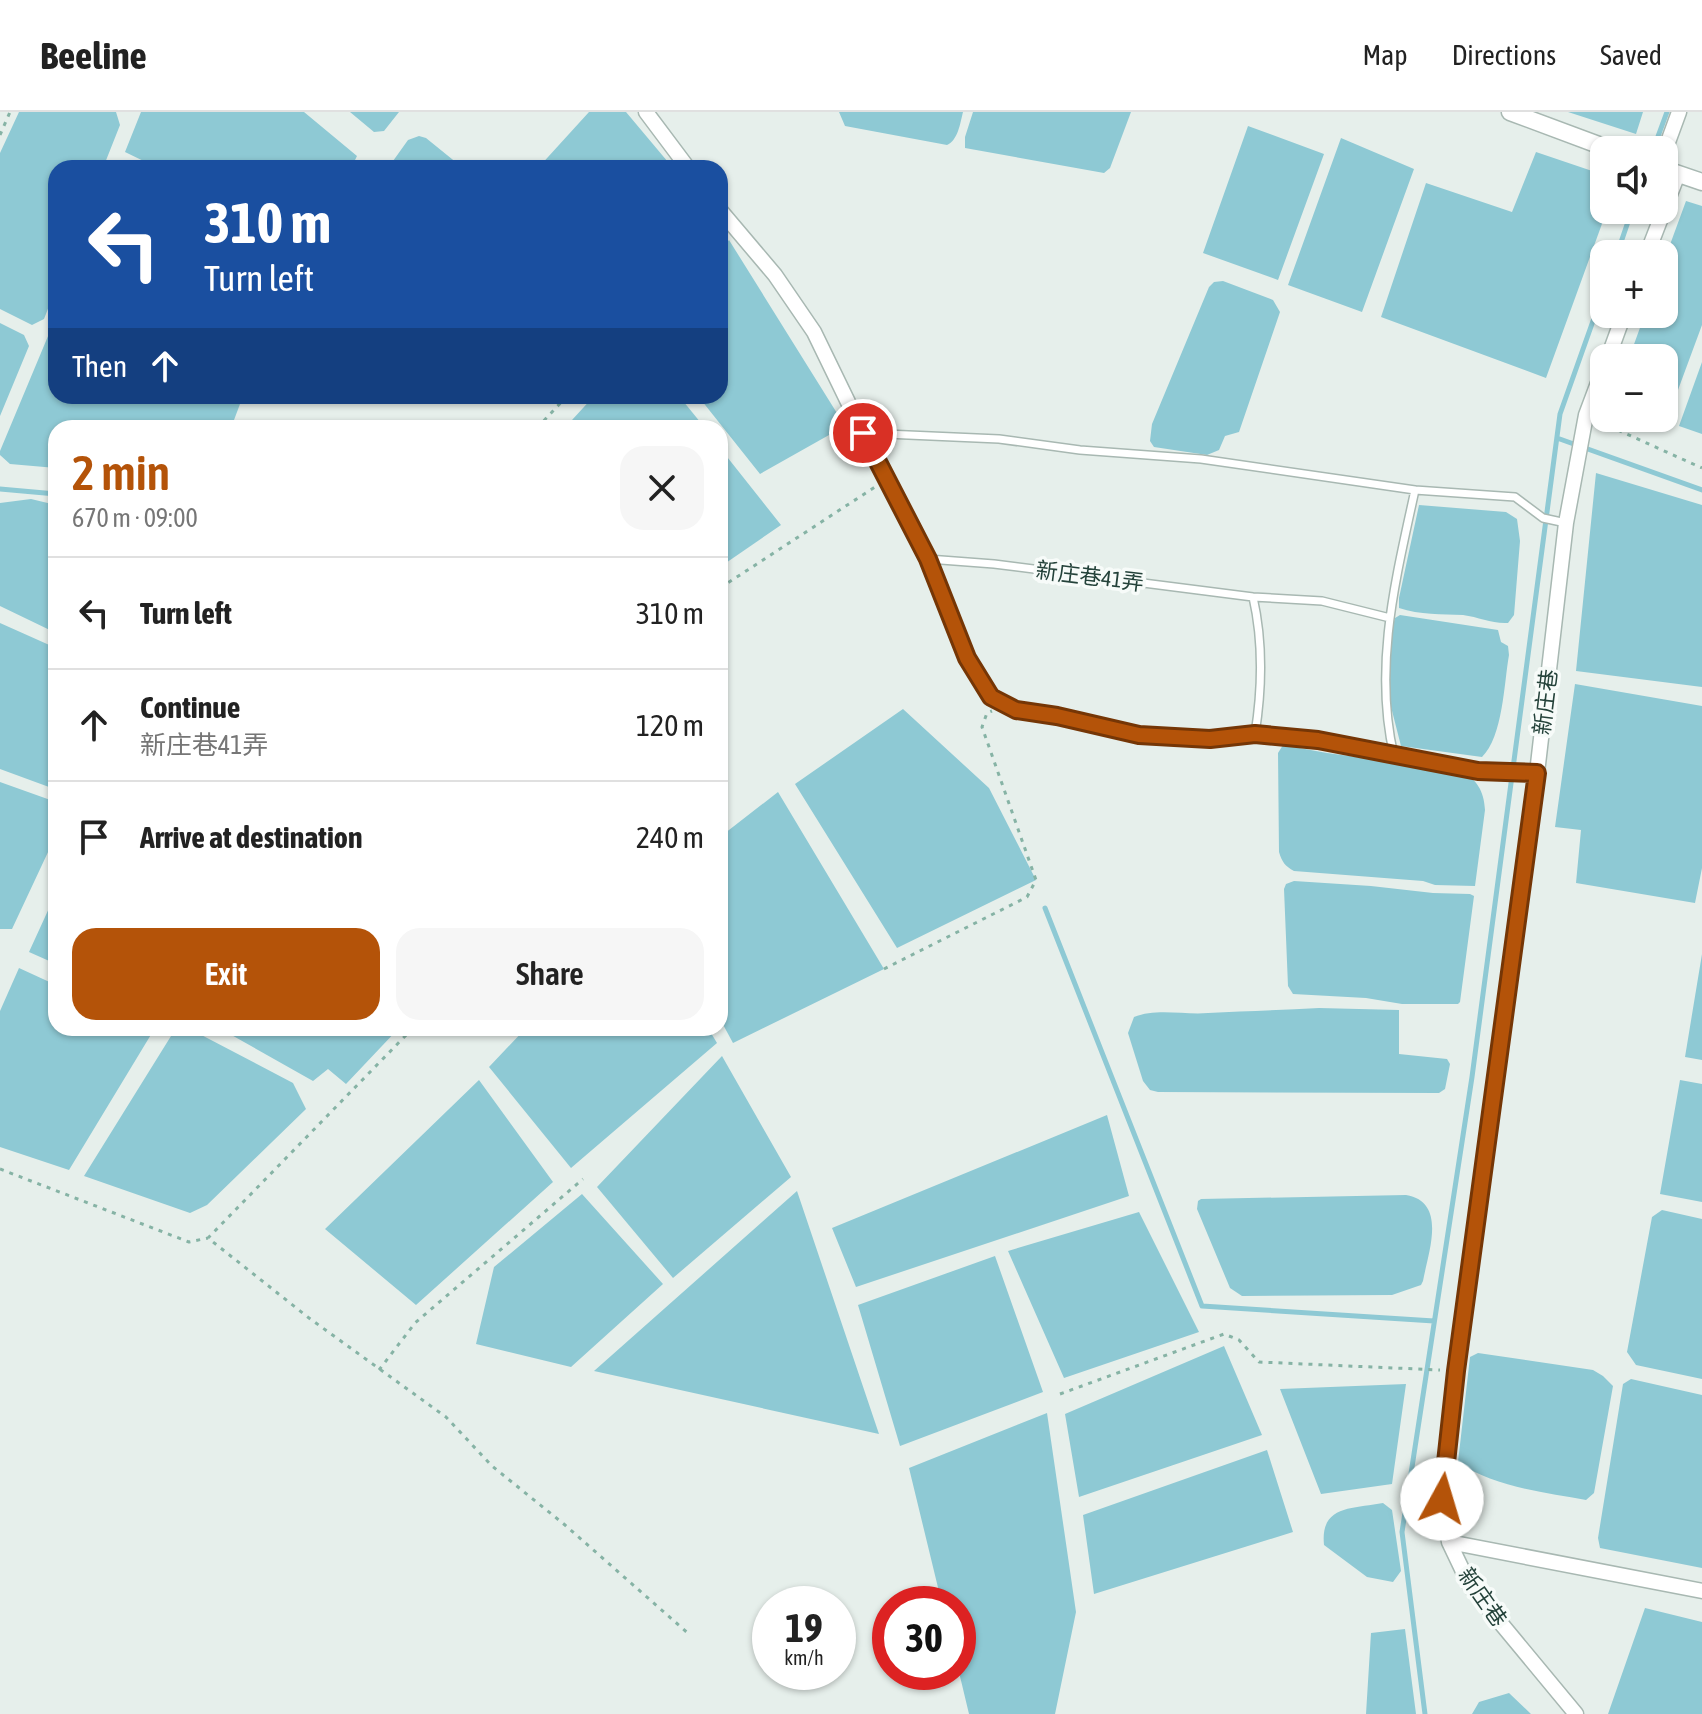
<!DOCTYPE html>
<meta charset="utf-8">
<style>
:root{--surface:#fff;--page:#f6f6f6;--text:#222;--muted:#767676;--line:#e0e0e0;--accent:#b45309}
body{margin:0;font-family:"Asap Condensed","Noto Sans TC",sans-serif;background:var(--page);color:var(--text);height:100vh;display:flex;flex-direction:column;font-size:30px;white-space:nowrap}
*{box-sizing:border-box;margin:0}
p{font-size:26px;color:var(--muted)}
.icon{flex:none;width:44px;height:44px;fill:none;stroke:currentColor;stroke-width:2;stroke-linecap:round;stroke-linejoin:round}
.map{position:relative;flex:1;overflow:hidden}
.sheet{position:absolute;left:48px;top:308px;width:680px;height:616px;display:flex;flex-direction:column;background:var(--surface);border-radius:24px;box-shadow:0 2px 6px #0004}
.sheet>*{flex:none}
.hud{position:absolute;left:48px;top:48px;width:680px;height:244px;border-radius:24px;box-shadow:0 2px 6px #0004;background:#1a4fa0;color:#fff;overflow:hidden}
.fabs{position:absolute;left:1590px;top:24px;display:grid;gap:16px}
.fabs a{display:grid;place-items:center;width:88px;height:88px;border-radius:16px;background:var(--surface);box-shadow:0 2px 6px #0004;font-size:40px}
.speed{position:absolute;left:752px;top:1474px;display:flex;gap:16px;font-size:40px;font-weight:700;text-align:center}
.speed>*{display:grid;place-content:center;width:104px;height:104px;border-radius:50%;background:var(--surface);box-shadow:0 2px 6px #0004;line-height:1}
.speed small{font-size:20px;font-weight:400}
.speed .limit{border:12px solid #d22;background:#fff;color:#111}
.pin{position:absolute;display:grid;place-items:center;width:68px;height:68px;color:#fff;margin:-34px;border:4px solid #fff;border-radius:50%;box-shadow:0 2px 8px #0007}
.me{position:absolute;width:88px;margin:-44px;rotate:6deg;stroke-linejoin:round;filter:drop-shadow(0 0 6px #0008)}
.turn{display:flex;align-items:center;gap:28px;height:168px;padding:0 24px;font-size:36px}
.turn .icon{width:104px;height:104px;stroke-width:2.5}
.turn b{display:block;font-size:56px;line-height:68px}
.then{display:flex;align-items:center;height:76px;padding:0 24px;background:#0003;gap:16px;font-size:30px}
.round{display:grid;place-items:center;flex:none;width:84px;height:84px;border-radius:24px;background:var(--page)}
.head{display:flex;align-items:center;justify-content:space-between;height:136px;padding:0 24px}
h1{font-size:48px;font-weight:600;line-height:60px;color:var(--accent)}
.button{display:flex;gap:16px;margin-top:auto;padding:16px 24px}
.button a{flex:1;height:92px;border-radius:24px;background:var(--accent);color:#fff;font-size:32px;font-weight:600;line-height:92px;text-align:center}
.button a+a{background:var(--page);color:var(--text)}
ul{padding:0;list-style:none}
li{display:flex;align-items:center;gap:24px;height:112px;padding:0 24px;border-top:2px solid var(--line)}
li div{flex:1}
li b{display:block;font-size:30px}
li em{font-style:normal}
header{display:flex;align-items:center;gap:48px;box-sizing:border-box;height:112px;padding:0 40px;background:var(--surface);border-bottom:2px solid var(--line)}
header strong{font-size:38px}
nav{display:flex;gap:44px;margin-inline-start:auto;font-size:28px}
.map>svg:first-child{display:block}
.water{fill:#8ec9d4}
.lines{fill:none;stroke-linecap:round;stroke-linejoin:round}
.stream{stroke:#8ec9d4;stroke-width:5}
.service-casing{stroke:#a8b8b2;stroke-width:10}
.minor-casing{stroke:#a8b8b2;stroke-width:17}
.tertiary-casing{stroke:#a8b8b2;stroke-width:19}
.path{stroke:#86b3a5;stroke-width:3;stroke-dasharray:4 6;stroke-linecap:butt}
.service{stroke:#fff;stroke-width:7}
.minor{stroke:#fff;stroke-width:14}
.tertiary{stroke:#fff;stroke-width:16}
.route-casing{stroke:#753606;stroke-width:20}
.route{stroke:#b45309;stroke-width:14}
.labels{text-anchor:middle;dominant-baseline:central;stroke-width:7;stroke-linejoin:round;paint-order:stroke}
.street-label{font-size:22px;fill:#24423a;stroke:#f7fbf9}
</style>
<header>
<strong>Beeline</strong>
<nav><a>Map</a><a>Directions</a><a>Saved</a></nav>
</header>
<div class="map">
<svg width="1702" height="1602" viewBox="0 0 1702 1602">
<rect width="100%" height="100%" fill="#e6efeb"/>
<path class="water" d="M19,0h97l4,13 -17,43h-47v120l-12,31 -12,6 -32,-16v-156z
M141,0h163l53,44 -6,12h-193l-33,-16z
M350,0h49l-15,19 -10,1z
M589,0h37l47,56h-135z
M839,0h124c-3,12 -5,28 -16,33l-102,-19z
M973,0h158l-21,56 -6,5 -139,-25v-11z
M1568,0h75l-7,22z
M1248,14l76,28 -46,126 -75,-27z
M419,24l7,2 37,30h-75l20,-28z
M1341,26l73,31 -52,143 -74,-27z
M1536,40l68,23v35h3l-61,168 -165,-61 45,-134 86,29z
M1686,89l16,5v119l-34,92 -4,-1v-58h-35l16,-44h19v-53z
M729,128l116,186 -85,48 -62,-78h22v-145z
M1223,169l50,19 7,12 -41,120 -14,4 -6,14 -12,5 -53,-8 -4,-6 2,-17 57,-137 5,-5z
M56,205v79h187l-12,32h-175v40l-46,-4 -10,-9v-4z
M0,211l24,12 5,11 -29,70z
M1702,250v72l-23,-8z
M594,284h85l26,32h-127l-6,-8z
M720,336l61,77 -61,42z
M1596,361l106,32v182l-126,-16z
M31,387l25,6v128l-56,-27v-103z
M1419,393l87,7 11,7 3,22 -6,74 -6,8c-16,1 -29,-6 -45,-8 -21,-1 -43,0 -64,-7v-10z
M1400,503l98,15 3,12 7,4 1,9c-5,28 -6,82 -27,102l-81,-11 -12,-47 -2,-22 6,-52 2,-7z
M0,511l56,25v129l-7,10 -49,-18z
M1575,572l127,22v162l-7,35 -119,-20 5,-53 -26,-3z
M903,597l86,79 47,92 -139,68 -102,-164z
M1283,633l44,8 133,18c17,8 24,20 25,39l-10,76 -40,-1 -12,-4 -129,-10c-9,-5 -12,-9 -15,-19l-1,-99z
M0,670l56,20v33l-44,94h-12z
M778,680l106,177 -151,74 -13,-24v-182z
M1294,769l77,5 62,7 37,1 4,2 -14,106 -2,2h-56l-36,-6 -73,-4 -5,-8 -4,-97 2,-5z
M56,781v71l-27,-12z
M1702,842v106l-17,-3z
M19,856l37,17v43h99l-86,142 -69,-23v-136z
M1319,896l80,2v44l48,5 3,5 -5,25 -6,4 -281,-1 -8,-2 -7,-9 -15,-48 6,-16c22,-9 50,-2 74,-4 36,-2 74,-3 111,-5z
M176,916h12l105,55 13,26 -99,96 -17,8 -106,-37z
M219,916h180l-53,56 -18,-15 -15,12z
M526,916h182l9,15 -146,125 -82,-101z
M722,944l69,121 -118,101 -76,-91z
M479,968l74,102 -137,123 -91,-76z
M1680,968l22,4v118l-42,-8z
M1107,1003l22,81 -273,91 -24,-59z
M797,1079l82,243 -285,-63z
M582,1082l81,90 -92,83 -95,-23 18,-77z
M1406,1083c42,7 22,58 17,86l-2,4 -29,10 -150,1 -12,-8 -33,-79 1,-8 3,-2z
M1662,1098l40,9v160l-66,-14 -9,-13 25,-135z
M1139,1100l60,120 -135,46 -56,-127z
M995,1144l48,136 -143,54 -42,-141z
M1224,1234l38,89 -183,62 -14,-83z
M1478,1241l115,17 10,6 10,10 -19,107 -8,7c-42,-8 -93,-13 -128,-38l12,-105z
M1631,1267l71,16v173l-102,-20 -2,-10 25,-154z
M1406,1272l-14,100 -71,10 -41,-105z
M1047,1301l29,199 -21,102h-86l-11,-46v-64h-16l-33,-136z
M1267,1338l26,82 -199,62 -11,-79z
M1383,1391l9,7 9,61 -8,11 -26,-5 -43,-32c-4,-40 28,-36 59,-42z
M1645,1496l57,14v92h-94z
M1405,1517l11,85h-50l5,-81z
M1509,1581l22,21h-59l7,-12z"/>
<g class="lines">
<path class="stream" d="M1653,38l14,-38
M1617,142l15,-44
M1557,326l145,52
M0,377l56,5
M1045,796l157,398 232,15
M1425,1602l-23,-182 70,-455 88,-663 44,-124"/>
<defs>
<path id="service" d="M863,321l136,6 81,11 121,9 214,31 100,7 28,21 23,5
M863,321l65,126 39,99 24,39 25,13 41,6 82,19 71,4 45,-5c7,-44 8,-93 -2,-137
M928,447l66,5 259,33 69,4 68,17
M1255,622l63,6 160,31 59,2
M1394,644c-21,-90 2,-178 21,-266"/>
<path id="minor" d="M646,0l42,56
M1664,41l15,-41
M720,98l55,65 39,57 49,101
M1664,98l14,-36
M1647,142l17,-44
M1608,246l16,-44
M1449,1430l253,49
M1576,1602l-106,-128 -21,-44 -7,-43 14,-128 81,-598 29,-250 20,-108 18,-48"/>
<path id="tertiary" d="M1510,0l102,38
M1664,57l38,13"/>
</defs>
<use href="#service" class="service-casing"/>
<use href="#minor" class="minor-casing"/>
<use href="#tertiary" class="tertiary-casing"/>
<path class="path" d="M0,23l10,-23
M1600,310l102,46
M537,316l30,-32
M720,476l158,-103
M884,857l143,-72 9,-17 -54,-153 5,-14 5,-2
M413,916l-205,210 101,80 137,99 46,49 73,59 125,110
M0,1057l189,73 19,-4
M379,1258l36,-47 168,-144
M1060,1282l164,-60 15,6 20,22 181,8"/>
<use href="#service" class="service"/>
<use href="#minor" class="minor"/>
<use href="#tertiary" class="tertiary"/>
</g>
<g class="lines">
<defs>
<path id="route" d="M863,321l65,126 39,99 24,39 25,13 41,6 82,19 71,4 45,-5 63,6 160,31 59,2 -81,598 -14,128"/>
</defs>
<use href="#route" class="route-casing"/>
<use href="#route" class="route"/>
</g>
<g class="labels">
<g class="street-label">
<text transform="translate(1090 464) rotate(7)">新庄巷41弄</text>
<text transform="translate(1545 590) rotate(-83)">新庄巷</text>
<text transform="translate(1483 1485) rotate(55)">新庄巷</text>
</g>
</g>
</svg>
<div class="fabs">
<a><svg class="icon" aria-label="sound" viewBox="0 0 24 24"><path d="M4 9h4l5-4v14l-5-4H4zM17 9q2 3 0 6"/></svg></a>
<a>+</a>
<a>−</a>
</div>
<div class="speed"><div>19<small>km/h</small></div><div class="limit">30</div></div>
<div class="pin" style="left:863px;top:321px;background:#d93025"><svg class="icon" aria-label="arrive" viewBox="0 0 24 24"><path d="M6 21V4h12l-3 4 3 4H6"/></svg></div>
<svg class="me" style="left:1442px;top:1387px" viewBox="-20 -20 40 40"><circle r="19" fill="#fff"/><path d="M0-13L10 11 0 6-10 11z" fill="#b45309"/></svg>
<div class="hud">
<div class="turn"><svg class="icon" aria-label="left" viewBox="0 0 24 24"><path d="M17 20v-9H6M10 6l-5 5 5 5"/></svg><div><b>310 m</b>Turn left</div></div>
<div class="then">Then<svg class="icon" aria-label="ahead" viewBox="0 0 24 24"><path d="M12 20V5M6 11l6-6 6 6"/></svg></div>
</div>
<section class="sheet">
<div class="head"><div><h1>2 min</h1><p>670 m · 09:00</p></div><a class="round"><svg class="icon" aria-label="close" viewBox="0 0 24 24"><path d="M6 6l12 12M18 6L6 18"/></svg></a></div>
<ul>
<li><svg class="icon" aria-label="left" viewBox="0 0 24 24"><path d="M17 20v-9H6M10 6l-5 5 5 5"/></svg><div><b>Turn left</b></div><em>310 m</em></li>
<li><svg class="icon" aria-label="ahead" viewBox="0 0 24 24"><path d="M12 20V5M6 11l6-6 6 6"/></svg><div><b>Continue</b><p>新庄巷41弄</p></div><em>120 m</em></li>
<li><svg class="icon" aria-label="arrive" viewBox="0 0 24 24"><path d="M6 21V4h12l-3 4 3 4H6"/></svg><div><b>Arrive at destination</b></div><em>240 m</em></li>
</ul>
<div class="button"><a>Exit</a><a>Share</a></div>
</section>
</div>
